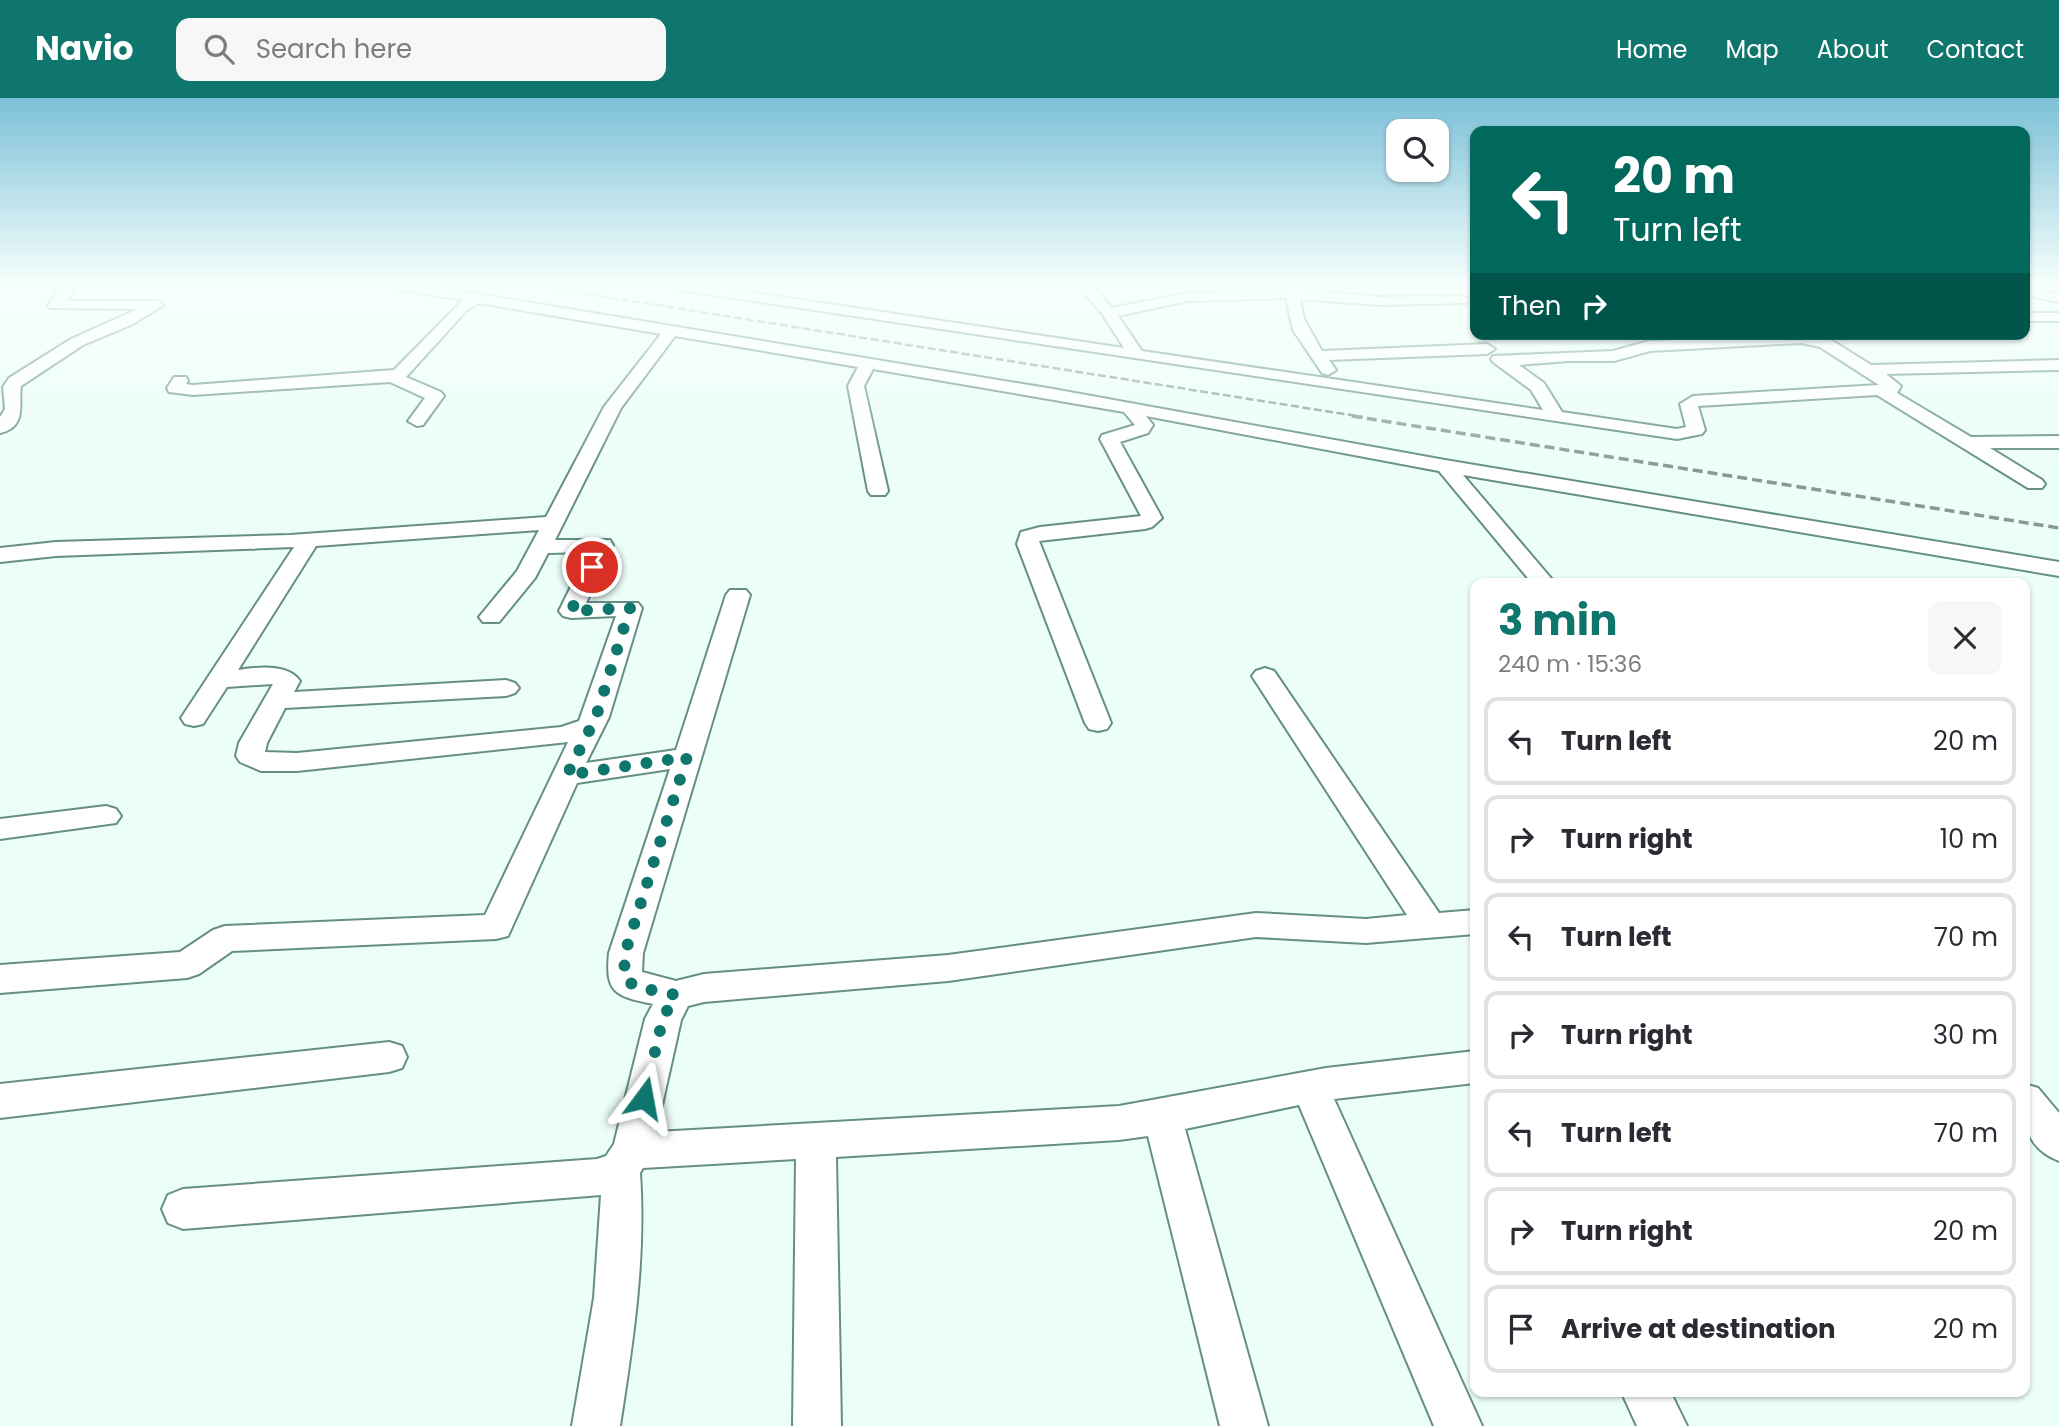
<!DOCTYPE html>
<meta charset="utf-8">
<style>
:root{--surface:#fff;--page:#f7f7f7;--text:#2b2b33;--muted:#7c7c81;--line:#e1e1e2;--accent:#0f766e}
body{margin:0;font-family:Poppins,sans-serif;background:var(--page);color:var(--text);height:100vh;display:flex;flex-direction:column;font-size:26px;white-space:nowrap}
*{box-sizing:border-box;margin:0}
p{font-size:23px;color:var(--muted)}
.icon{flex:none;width:38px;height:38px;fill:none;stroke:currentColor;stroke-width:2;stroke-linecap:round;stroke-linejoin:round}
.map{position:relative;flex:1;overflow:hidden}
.drawer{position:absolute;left:1470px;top:480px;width:560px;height:819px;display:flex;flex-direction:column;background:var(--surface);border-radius:14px;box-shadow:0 2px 5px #0004}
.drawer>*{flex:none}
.hud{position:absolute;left:1470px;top:28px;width:560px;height:214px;border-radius:14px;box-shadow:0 2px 5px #0004;background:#00695c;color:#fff;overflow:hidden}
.controls{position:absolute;left:1386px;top:21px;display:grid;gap:14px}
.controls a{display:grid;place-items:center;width:63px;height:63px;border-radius:14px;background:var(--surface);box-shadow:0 2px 5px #0004;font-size:35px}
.pin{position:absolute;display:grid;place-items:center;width:60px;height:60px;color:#fff;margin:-30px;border:4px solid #fff;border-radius:50%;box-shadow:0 2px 7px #0007}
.me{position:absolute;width:77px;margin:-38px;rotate:13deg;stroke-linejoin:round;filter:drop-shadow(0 0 5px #0008)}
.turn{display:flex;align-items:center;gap:24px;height:147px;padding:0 28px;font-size:32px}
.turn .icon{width:91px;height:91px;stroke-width:2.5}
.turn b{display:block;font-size:49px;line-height:60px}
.then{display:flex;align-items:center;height:66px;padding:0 28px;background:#0003;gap:14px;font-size:26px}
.round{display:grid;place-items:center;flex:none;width:74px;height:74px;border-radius:14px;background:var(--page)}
.summary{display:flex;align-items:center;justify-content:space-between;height:119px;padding:0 28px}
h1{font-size:42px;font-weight:700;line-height:52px;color:var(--accent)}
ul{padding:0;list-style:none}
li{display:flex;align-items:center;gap:21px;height:88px;margin:0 14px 10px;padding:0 14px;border:4px solid var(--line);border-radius:14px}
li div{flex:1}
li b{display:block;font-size:26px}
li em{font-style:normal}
header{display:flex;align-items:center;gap:42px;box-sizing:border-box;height:98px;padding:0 35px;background:var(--accent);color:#fff}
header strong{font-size:33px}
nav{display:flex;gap:38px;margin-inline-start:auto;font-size:24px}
.search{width:490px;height:63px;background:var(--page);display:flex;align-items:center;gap:18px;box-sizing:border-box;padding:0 24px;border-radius:14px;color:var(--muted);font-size:26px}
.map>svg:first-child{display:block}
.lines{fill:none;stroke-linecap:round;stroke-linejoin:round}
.minor-casing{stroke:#658f85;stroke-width:4}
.minor{fill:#fff;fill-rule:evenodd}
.rail-far1{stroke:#889995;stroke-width:2.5;stroke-dasharray:8 3.5;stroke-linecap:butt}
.rail{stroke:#889995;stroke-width:3.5;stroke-dasharray:10 5;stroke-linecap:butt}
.route{stroke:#0f766e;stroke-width:12;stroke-dasharray:0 21.6}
</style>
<header>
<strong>Navio</strong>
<div class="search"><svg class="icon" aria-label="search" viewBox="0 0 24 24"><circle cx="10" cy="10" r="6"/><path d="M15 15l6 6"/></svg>Search here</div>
<nav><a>Home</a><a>Map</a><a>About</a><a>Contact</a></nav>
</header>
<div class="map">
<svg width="2059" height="1328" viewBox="0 0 2059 1328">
<rect width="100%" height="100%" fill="#ecfef9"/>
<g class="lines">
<defs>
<path id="minor" d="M63,187h15l-12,16h91l7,4 -33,20 -48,20 -62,41c-3,16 7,41 -21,47v-16l5,-8 -2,-22 6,-9 62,-39 67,-30 -88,-1 -2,-3z
M389,187h34l630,104 392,71 614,102v14l-596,-101 92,108h-23l-93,-112 -293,-55 7,9 -5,8 -28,9 42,76 -10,9 -7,2 -106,12 72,182 -4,6 -9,2 -9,-2 -4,-6 -68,-179 4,-12 19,-5 101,-11 -41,-77 2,-4 33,-10 -11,-13 -251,-43 -9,17 24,105 -3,4h-14l-3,-4 -20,-105 10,-19 -183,-31 -54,72 -66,132h55l3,5 -27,58h52l4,5 -33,109 -23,46 90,-13 50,-155 4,-5h16l4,5 -107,358 -1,19 34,9 28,-7 244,-19 308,-42 110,6 41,-4 -155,-239 4,-5 9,-3 9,3 165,242 36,-3v24l-109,9 -110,-6 -308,44 -244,21 -16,4 -7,14 -25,112 463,-26 207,-38 149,-17v32l-141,16 148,327h-48l-135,-321 -114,24 83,297h-48l-72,-290 -29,4 -283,17 5,269h-48l3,-267 -153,9 -3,5c6,85 -7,169 -20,253h-48l22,-128 7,-103 -418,34 -15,-6 -6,-14 6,-14 15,-6 414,-30 9,-3 8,-12 31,-125 8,-15c-38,-8 -48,-11 -44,-51l61,-184 -93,14 -69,153 -12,3 -264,12 -33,23 -12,4 -187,15v-28l180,-13 33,-22 12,-4 260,-11 83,-173 -271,29h-36l-21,-9 -4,-6 3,-13 34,-59 -46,3 -24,37 -9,2 -9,-2 -4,-6 113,-171 -238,9 -56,6v-14l56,-6 234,-7 256,-18 58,-110 57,-73 -182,-31 -12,7 -61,67 35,15 3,4 -21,29 -6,1 -9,-5 17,-23 -35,-16 -197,13 -24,-3 -2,-4 7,-11h12l2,4 -2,3 7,1 201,-15 69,-70 -67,-11zM539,432l-22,41 -38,46 4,5h16l36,-44 13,-25 40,-1 -29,59 4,5 8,2 45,-2 -37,105 -18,6 -264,26 -32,-1 2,-9 18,-35 221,-12 9,-3 4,-5 -4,-5 -9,-3 -212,12 6,-11c-12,-18 -44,-14 -62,-11l78,-124z
M666,187h36l422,63 -21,-33 -26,-30h15l20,23 76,-15 99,-3 1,-5h14l-1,5 78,7 83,-1 7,4 -2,3 -88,2 -79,-6 4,20 18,32 165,-7 8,5 -8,5 -158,6 7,10 -8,5 -6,-2 -29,-43 -7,-32 -98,3 -70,15 24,35 401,59 -12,-20 -38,-28 -2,-3 2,-3 120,-5 36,-10 156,-7 26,6 40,25 188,-5v10l-173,4 15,12 -4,7 74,44 88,-1v12h-69l52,32 3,4 -3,4h-14l-151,-93 -179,11 7,24 -3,4 -25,5 -1004,-150zM1801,245l19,4 59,38 -186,11 -13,8 6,23 -9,2 -115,-17 -18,-29 -25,-18 49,-4h46l36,-10z
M2025,189l34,7v8l-34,-7z
M2025,215h34v8h-34z
M106,708l10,3 5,7 -5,7 -116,16v-20z
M389,944l13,4 5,11 -5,11 -13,4 -389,46v-34z
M2025,986l13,4 21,25v48c-38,-15 -34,-43 -34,-77z
M1621,1293h49l17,35h-50z"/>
</defs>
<use href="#minor" class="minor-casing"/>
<use href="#minor" class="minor"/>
<path class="rail-far1" d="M530,187l833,132"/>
<path class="rail" d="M1352,318l707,112"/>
</g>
<linearGradient id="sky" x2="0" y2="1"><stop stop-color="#7cc0d8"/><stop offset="0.5" stop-color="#f6fffc"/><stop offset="1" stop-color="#f6fffc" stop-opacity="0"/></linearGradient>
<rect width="2059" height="373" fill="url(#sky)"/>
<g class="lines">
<path class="route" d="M592,469l-21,44 59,-3 -34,109 -29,58 120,-18 -62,196 -1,25 12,9 40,8 -13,23 -19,80"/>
</g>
</svg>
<div class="controls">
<a><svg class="icon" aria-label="search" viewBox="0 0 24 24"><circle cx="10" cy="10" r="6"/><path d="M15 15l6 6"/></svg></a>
</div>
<div class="pin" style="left:592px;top:469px;background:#d93025"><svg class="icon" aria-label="arrive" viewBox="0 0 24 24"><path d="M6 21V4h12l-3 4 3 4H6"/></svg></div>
<svg class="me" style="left:644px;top:1000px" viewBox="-20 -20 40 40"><path d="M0-17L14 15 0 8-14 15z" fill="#0f766e" stroke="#fff" stroke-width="4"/></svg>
<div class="hud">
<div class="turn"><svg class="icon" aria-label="left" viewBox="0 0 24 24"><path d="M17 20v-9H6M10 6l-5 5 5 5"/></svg><div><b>20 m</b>Turn left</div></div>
<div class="then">Then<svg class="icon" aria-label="right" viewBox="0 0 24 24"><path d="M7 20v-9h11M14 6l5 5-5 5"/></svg></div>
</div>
<section class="drawer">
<div class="summary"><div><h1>3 min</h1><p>240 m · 15:36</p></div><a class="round"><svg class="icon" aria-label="close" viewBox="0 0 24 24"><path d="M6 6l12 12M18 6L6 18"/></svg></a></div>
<ul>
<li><svg class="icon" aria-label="left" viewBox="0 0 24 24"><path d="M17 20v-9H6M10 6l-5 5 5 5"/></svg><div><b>Turn left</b></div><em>20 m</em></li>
<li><svg class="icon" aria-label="right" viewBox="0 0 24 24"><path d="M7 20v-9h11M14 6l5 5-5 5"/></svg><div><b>Turn right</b></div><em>10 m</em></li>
<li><svg class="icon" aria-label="left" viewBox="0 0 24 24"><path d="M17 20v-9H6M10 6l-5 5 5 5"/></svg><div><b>Turn left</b></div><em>70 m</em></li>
<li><svg class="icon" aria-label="right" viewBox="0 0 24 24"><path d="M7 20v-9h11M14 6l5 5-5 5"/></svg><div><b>Turn right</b></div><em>30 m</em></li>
<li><svg class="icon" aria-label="left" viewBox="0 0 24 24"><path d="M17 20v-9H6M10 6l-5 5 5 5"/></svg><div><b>Turn left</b></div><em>70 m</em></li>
<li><svg class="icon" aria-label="right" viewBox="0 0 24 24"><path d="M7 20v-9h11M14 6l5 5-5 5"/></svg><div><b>Turn right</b></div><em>20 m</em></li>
<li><svg class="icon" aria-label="arrive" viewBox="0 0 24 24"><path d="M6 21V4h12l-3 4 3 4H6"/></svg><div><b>Arrive at destination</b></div><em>20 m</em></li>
</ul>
</section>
</div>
